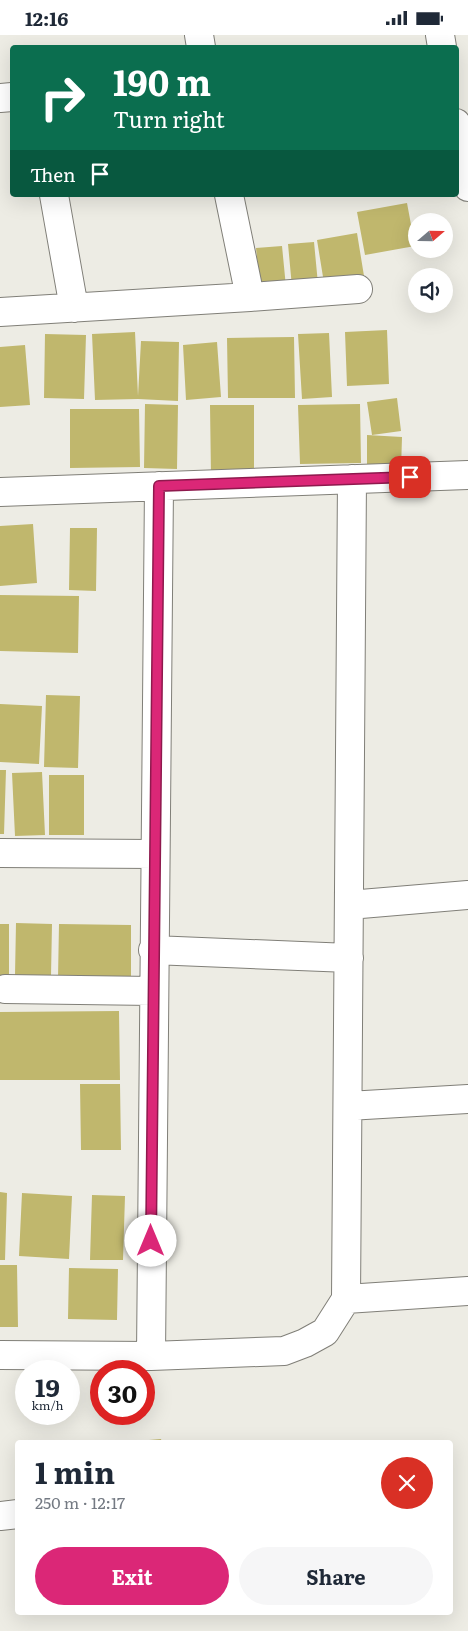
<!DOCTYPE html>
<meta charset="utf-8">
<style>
:root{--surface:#fff;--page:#f6f6f7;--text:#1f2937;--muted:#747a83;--accent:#db2777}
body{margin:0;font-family:Literata,serif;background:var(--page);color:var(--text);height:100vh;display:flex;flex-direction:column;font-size:19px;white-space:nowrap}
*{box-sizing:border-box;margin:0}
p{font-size:16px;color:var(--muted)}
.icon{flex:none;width:28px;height:28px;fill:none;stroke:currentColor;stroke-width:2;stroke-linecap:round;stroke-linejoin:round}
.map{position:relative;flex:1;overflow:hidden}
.details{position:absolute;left:15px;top:1405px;width:438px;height:175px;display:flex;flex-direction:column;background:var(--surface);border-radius:5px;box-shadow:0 5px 20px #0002}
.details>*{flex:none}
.top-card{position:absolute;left:10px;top:10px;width:449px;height:152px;border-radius:5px;box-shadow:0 5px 20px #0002;background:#0b6e4f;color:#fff;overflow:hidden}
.needle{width:32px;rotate:70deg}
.tools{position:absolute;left:408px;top:178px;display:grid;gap:10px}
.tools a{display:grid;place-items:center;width:45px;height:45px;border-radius:50%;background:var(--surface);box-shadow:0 5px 20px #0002;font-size:25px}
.speed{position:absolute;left:15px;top:1325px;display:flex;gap:10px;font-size:25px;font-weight:700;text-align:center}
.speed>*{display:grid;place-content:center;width:65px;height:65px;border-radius:50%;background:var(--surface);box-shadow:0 5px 20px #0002;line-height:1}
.speed small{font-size:12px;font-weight:400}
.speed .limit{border:8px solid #d22;background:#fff;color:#111}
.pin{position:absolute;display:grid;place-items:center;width:42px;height:42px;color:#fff;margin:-21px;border-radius:10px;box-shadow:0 2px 8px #0006}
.me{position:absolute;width:55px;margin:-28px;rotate:0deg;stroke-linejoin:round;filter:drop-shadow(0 0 4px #0008)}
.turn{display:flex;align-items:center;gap:18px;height:105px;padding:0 20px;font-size:22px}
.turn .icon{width:65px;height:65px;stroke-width:2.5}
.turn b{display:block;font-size:35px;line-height:42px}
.then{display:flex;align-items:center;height:48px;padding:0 20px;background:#0003;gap:10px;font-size:19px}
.round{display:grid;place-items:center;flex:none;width:52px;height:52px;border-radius:26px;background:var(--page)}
.overview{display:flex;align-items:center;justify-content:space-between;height:85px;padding:0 20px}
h1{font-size:30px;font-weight:700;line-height:38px}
.action{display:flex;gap:10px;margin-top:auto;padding:10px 20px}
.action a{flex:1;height:58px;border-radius:30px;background:var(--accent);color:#fff;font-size:20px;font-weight:700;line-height:58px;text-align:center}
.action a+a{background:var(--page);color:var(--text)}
.status{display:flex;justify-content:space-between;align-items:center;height:35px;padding:0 25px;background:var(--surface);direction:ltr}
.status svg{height:14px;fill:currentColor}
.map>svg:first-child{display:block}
.building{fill:#c0b76d}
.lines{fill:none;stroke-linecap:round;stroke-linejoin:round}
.street-casing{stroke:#807f78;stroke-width:30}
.street{stroke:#fff;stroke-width:28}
.route-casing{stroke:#8e194d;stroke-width:12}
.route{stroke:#db2777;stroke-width:9}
</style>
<div class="status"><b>12:16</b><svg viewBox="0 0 49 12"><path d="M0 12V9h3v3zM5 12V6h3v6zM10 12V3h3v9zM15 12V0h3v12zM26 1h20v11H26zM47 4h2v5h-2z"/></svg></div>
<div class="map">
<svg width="468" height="1596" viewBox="0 0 468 1596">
<rect width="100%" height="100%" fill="#edece4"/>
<path class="building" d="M407,168l8,43 -50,9 -8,-43z
M357,198l7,43 -40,7 -7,-43z
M314,207l4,42 -26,3 -4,-43z
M282,211l4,41 -26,2 -4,-41z
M387,295l2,54 -42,2 -2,-54z
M135,297l3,64 3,-55 38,1 -1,59 -40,-2 -43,1 -3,-66z
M329,298l3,64 -30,2 -4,-65z
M45,299l41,1 -2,64 -40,-1z
M294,302l1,61h-67l-1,-60z
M217,307l4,55 -35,3 -3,-55z
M25,310l5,60 -30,2v-60z
M397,363l4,33 -29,4 -5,-33z
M145,369l33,1 -1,64 -33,-1z
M360,369l1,59 -61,1 -2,-59z
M210,370h44v70l-43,1z
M70,374h69l1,58 -70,1z
M367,400l35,2 -1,33 -34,-1z
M33,489l4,59 -37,3v-60z
M70,493h27l-1,63 -27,-1z
M0,560l79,1 -1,57 -78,-2z
M46,660l34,1 -2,72 -34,-1z
M0,669l42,2 -3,58 -39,-2z
M0,735h6l-2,64h-4z
M42,737l3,63 -30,1 -3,-63z
M49,740h35v60h-35z
M16,888l36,1 -1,52 -36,-1z
M0,889h9v56h-9z
M59,889l72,1v54l-73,-1z
M119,976l1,69h-120v-68z
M80,1049h40l1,66h-40z
M0,1157l7,1 -2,67h-5z
M22,1158l50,3 -3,63 -50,-3z
M92,1160l33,1 -2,64h-33z
M0,1230h17l1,62h-18z
M69,1233l49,1 -1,51 -49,-1z
M161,1404l1,4h-25v-2z"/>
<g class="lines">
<defs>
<path id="street" d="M199,0l2,12
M440,0l2,12
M0,63l12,-1
M456,88l12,64
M54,160l20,113
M250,262l108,-8
M0,277l250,-15 -21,-102
M0,457l468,-17
M0,818l154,1
M349,870l119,-10
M153,915l196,8
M5,954l148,2
M348,1071l120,-7
M346,1264l122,-8
M0,1320l151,1 133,-5 21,-8 20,-11 21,-33 6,-820
M151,1321l8,-870
M0,1481l18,-2"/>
</defs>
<use href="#street" class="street-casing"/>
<use href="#street" class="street"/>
</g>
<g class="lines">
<defs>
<path id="route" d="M151,1206l8,-755 251,-9"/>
</defs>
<use href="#route" class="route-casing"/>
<use href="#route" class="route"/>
</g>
</svg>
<div class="tools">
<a><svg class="needle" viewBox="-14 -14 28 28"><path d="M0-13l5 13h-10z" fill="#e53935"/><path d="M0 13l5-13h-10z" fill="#747a83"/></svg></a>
<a><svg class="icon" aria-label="sound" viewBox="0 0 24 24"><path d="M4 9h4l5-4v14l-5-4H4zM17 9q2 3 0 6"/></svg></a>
</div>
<div class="speed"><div>19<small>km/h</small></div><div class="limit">30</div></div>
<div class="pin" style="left:410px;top:442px;background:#d93025"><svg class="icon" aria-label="arrive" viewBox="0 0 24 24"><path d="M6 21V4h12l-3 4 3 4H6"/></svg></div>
<svg class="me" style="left:151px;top:1206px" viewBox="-20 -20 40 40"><circle r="19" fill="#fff"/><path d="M0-13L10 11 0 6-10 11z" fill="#db2777"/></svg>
<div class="top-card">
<div class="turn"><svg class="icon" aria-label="right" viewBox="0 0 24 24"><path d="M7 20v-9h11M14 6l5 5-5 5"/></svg><div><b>190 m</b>Turn right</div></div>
<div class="then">Then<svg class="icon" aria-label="arrive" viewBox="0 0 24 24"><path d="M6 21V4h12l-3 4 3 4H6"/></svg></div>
</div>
<section class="details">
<div class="overview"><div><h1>1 min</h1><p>250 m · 12:17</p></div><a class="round" style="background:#d93025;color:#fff"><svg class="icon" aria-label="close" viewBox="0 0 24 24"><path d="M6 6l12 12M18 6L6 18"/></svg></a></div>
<div class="action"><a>Exit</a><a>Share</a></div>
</section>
</div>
